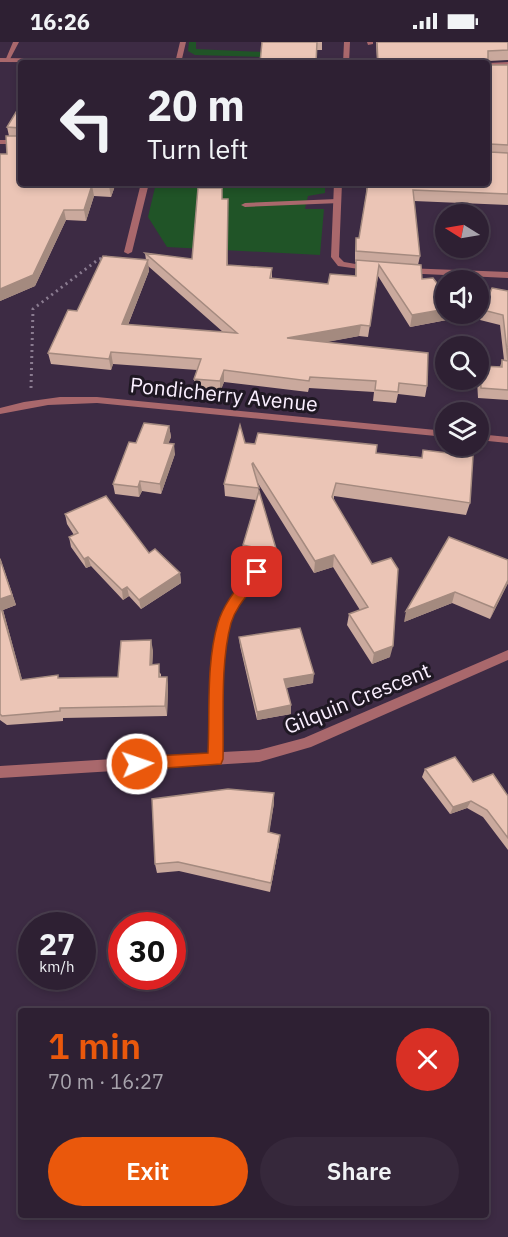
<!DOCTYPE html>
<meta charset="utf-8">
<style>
:root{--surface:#2e2033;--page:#36283b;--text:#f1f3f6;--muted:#a7a3ac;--line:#493e4e;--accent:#ea580c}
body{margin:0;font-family:"IBM Plex Sans",sans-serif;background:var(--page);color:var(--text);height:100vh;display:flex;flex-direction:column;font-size:22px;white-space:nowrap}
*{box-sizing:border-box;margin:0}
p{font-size:20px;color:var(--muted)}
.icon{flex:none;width:33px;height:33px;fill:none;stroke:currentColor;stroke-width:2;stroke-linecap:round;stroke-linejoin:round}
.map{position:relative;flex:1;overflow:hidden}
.details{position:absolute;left:18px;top:966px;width:471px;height:210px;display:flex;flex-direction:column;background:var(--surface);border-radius:6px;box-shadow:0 3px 9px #0003,0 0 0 2px var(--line)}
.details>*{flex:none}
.banner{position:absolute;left:18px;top:18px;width:472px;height:126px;border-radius:6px;box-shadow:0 3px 9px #0003,0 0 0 2px var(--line);background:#2e2033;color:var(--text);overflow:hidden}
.needle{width:39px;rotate:281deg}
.controls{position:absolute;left:435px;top:162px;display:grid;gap:12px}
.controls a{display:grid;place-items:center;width:54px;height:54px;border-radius:50%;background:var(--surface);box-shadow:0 3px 9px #0003,0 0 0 2px var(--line);font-size:30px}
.speed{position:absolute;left:18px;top:870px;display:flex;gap:12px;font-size:30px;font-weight:700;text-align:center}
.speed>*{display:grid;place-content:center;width:78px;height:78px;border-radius:50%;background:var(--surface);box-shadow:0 3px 9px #0003,0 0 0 2px var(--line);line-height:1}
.speed small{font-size:15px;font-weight:400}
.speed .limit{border:9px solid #d22;background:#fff;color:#111}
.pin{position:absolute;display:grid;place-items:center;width:51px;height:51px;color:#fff;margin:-26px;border-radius:12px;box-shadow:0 3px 9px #0006}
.me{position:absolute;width:66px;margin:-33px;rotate:87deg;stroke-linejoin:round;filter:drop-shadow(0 0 4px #0008)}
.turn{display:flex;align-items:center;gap:21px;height:126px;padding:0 30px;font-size:27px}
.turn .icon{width:78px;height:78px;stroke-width:2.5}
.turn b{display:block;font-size:42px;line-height:51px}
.round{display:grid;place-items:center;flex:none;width:63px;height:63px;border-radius:32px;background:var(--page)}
.head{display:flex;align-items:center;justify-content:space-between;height:102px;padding:0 30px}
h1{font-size:36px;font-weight:600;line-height:45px;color:var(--accent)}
.button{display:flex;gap:12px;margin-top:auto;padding:12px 30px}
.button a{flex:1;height:69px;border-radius:36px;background:var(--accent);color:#fff;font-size:24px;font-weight:600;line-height:69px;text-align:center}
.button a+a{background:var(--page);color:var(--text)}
.status{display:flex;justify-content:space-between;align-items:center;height:42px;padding:0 30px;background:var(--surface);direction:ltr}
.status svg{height:16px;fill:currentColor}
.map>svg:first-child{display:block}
.green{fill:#205427}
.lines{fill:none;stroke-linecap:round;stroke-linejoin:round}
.path{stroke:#8a7b90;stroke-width:3;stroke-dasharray:2 4;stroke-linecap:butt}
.service{fill:#a9686c;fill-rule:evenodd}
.minor{fill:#a9686c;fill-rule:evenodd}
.tertiary{fill:#a9686c;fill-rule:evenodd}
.wall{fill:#caa99d;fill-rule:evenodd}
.shaded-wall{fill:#a48a7f}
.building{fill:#ebc5b6;stroke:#a48a7f;stroke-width:1.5}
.route{fill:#ea580c;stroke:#983908;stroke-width:1.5}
.labels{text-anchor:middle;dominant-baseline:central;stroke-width:6;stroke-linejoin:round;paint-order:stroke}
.street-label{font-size:21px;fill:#faefff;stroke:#1f1823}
</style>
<div class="status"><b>16:26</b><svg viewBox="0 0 49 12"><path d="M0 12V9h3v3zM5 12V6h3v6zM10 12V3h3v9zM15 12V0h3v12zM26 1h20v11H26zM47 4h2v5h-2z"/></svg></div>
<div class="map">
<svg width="508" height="1195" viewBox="0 0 508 1195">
<rect width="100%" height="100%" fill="#3d2b44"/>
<path class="green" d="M189,0h7v7l67,3v5l-68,-2 -7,-4z
M156,141h169v10l-17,3 -3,13h19l-4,46 -153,-8 -19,-30z"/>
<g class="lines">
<path class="path" d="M31,346l2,-79 66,-50 8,-2"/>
<path class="service" d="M367,0h6v2l-5,1z
M508,20v4l-16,1v6h-4v-10z
M337,157h3v4l-95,4 -4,-2 4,-2z"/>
<path class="minor" d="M13,0h6l-10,19h-4z
M180,0h6l-5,21h-6z
M344,0h6l-1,21h-6z
M0,98h21v4h-21z
M141,141h8l-17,69 -4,2 -4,-2z
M334,141h8l-3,74 5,5 29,5v4l-35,-5 -7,-9z
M405,226l103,4v6l-106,-5 -1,-2z
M60,355h37l349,34v6l-349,-34 -49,2 -48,9v-6l24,-6z
M478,392l30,3v6l-30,-3z
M257,525l6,4c-10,17 -26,31 -32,51 -11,37 -7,91 -8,130l36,-2 45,-12 204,-88v10l-197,87 -52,15 -259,16v-12l210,-13c1,-42 -3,-89 9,-130 6,-21 21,-38 34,-55z"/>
<path class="tertiary" d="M0,16l243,3 3,2 -246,-1z"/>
</g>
<path class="wall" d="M262,0h60v8h-6z
M376,0h132v18l-20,1v4h20v140l-94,-4 6,55 -2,9 4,14 24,35h7l-1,5 -42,8 -32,-51 -10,61 -9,-1 -34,6 102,44 -2,11 -27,-3 -2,9 -23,-2 1,-9 -65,-4 -1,4 -84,-10 -4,10 -25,-2 -1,-11 3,-9 -84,-6 -2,6 -60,-6 -3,-11 29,-42 69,-51 -1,-7 47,6 31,-60 5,66 44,3v10l56,6 27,-8 1,-14h-1v-13l1,-11h3l7,-43 1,-12h121v-120h-111zM148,224l75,66 -95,-7 21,-54z
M21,62v79h95l-5,14 -17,-1 -8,25 -20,-1 -31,66 -35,15v-147h7l2,-18 -2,-9z
M508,249v109l-30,-2 -1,-18h1v-10l2,-4 20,1 2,-7h2l-4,-35 -20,-5 3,-10z
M169,384l2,11 -3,6 7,11 -14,40 -19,-3 -3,6 -24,-3 -2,-10 23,-41z
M245,401l131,10 46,4 1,-7 47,53 -4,12 -132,-19v3l56,158 -18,7 -25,-39 2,-11 11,-4 -27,-43 -19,6 -58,-93 3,11 18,61v10l-33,-7 -1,-10 13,-45 -31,-4 -1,-12z
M65,472l84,39 31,20 1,10 -40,26 -12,-13 -6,4 -32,-34 -5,2 -15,-21 -2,-10 5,-2 -7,-11z
M0,516l16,47 -13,5 19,70 96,-3 35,-27 -1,15 9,9v3h6l1,10 -1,29 -104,2v3l-56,4 -7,-5z
M508,518v23l-18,36 -38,-16 -48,19z
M239,595l74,46 -27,5 5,17v9l-34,6 -17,-74z
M425,727l48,13 35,14v54l-25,-33 -16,-9 -17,6 -28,-37z
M274,761l-5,29 11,3 -1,9 -9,48 -91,-21 -22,2 -2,-9z"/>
<path class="shaded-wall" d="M110,141h6l-5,14 -2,-11z
M92,143l2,11 -8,25 -2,-11z
M64,168l2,10 -31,66 -35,15v-12z
M148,218l1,11 -25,64 -2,-11z
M446,267v5h7l-1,5 -42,8 2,-12z
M361,283l-2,11 -73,14 1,-12z
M111,310l2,12 -2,6 -2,-11z
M224,328v12l-4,10v-11z
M169,384l2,11 -6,16 -1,-10z
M174,402l1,10 -14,40 -1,-10z
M140,439l2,10 -3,6 -1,-10z
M334,513l-1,12 -19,6 1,-12z
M88,515l3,9 -5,2 -2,-9z
M0,516l16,47 -13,5 22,80 -4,-10 -21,-76z
M180,531l1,10 -40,26 -2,-9z
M508,538v3l-18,36 4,-11z
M127,545l2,9 -6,4 -1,-10z
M455,550l-3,11 -48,19 2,-11z
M151,598l2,10 -1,25 -2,-10z
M393,604l-3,11 -18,7 2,-11z
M314,632l-1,9 -29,5v-9z
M167,635l1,10 -1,29 -2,-10z
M291,663v9l-34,6v-8z
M274,751v10l-6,39v-10z
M471,759l-4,7 -17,6 3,-7z
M280,793l-1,9 -9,48 1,-9z"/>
<path class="building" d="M262,0h55l-1,21h-56z
M377,0h131v8l-20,1v14h20v80l-18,-1 -2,2 2,6 18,1v41l-95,-4 7,66 -64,-5v-13h3l8,-48 1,-7h120v-120h-110z
M21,62v29l-1,-5 -13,-1z
M21,91v50h89l-1,3 -17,-1 -8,25h-20l-31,65 -33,14v-135h7l-1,-18h13z
M198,146h24v11h6l-1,66 45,3 -2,10 58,6 2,-10 26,2v-16l65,5 1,14 11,-1 13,17v14l-34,6 -33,-50 -9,61 -9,-1 -74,13 141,15 -1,33 -28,-3 -1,9 -23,-2 1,-9 -66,-4 -1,4 -85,-11 -4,11 -26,-2 7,-20 -90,-7 -2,7 -61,-6 20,-43 9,1 26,-55 45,4 -26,64 115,9 -92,-80 47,6z
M492,246l16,3v99l-27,-2 -1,-22 22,1v-7l6,1 -5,-46 -20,-5z
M144,381l25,3 -5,17 10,1 -14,40 -20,-3 -2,6 -25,-3 16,-42 7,1z
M240,383l5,18 10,1 3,-11 119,12 -1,8 46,5 1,-8 50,6 -3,47 -134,-20 -4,14 40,67 19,-6 7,11 -5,77 -19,7 -25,-39 19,-7 -34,-52 -19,6 -62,-98 -1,1 7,24 -35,-4z
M259,449l18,61 -34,-7z
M106,454l43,57 6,-4 25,24 -41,27 -12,-13 -5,3 -34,-33 -4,2 -15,-22 9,-4 -13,-19z
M449,495l59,23v20l-14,28 -39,-16 -49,19z
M0,517l12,36 -12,4z
M0,562l21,76 37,-5v3l60,-1 3,-36 30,-1 -1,25 9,-1v13h8l-2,29 -105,2v3l-58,5 -2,-2z
M300,586l14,46 -30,5 7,26 -34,7 -18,-75z
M455,715l18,25 20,-8 15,22v42l-21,-28 -16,-9 -18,6 -28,-38z
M228,747l46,4 -6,39 12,3 -9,48 -93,-21 -23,2 -3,-65z"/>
<path class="route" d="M257,525l7,5c-10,17 -27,31 -33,51 -11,41 -7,94 -8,136l-2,5 -84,6 -6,-2 -2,-4 2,-5 6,-2 71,-4c2,-42 -2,-90 10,-130 6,-21 22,-38 35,-55z"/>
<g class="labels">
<g class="street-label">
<text transform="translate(224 352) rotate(6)">Pondicherry Avenue</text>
<text transform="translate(357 656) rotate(-22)">Gilquin Crescent</text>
</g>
</g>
</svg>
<div class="controls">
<a><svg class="needle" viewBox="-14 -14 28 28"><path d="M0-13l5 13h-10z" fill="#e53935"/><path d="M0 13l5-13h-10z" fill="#a7a3ac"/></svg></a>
<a><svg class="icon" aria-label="sound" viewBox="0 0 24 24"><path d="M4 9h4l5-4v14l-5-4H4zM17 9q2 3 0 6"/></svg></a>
<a><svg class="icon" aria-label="search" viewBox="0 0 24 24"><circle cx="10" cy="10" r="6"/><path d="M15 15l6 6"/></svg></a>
<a><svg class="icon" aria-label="layers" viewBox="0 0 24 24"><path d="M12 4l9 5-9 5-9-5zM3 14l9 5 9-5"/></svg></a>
</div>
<div class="speed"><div>27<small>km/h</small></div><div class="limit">30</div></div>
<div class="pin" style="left:257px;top:530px;background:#d93025"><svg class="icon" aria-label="arrive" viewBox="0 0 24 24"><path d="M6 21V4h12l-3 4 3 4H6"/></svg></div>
<svg class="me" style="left:137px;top:722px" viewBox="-20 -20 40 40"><circle r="17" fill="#ea580c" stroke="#fff" stroke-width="3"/><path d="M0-11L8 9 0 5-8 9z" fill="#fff"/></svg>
<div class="banner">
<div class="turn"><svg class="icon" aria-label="left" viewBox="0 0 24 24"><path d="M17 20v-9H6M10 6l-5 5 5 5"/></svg><div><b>20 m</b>Turn left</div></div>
</div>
<section class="details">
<div class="head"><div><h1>1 min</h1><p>70 m · 16:27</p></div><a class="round" style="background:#d93025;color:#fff"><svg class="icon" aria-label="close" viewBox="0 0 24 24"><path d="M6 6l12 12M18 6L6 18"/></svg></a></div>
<div class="button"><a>Exit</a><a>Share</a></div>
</section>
</div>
